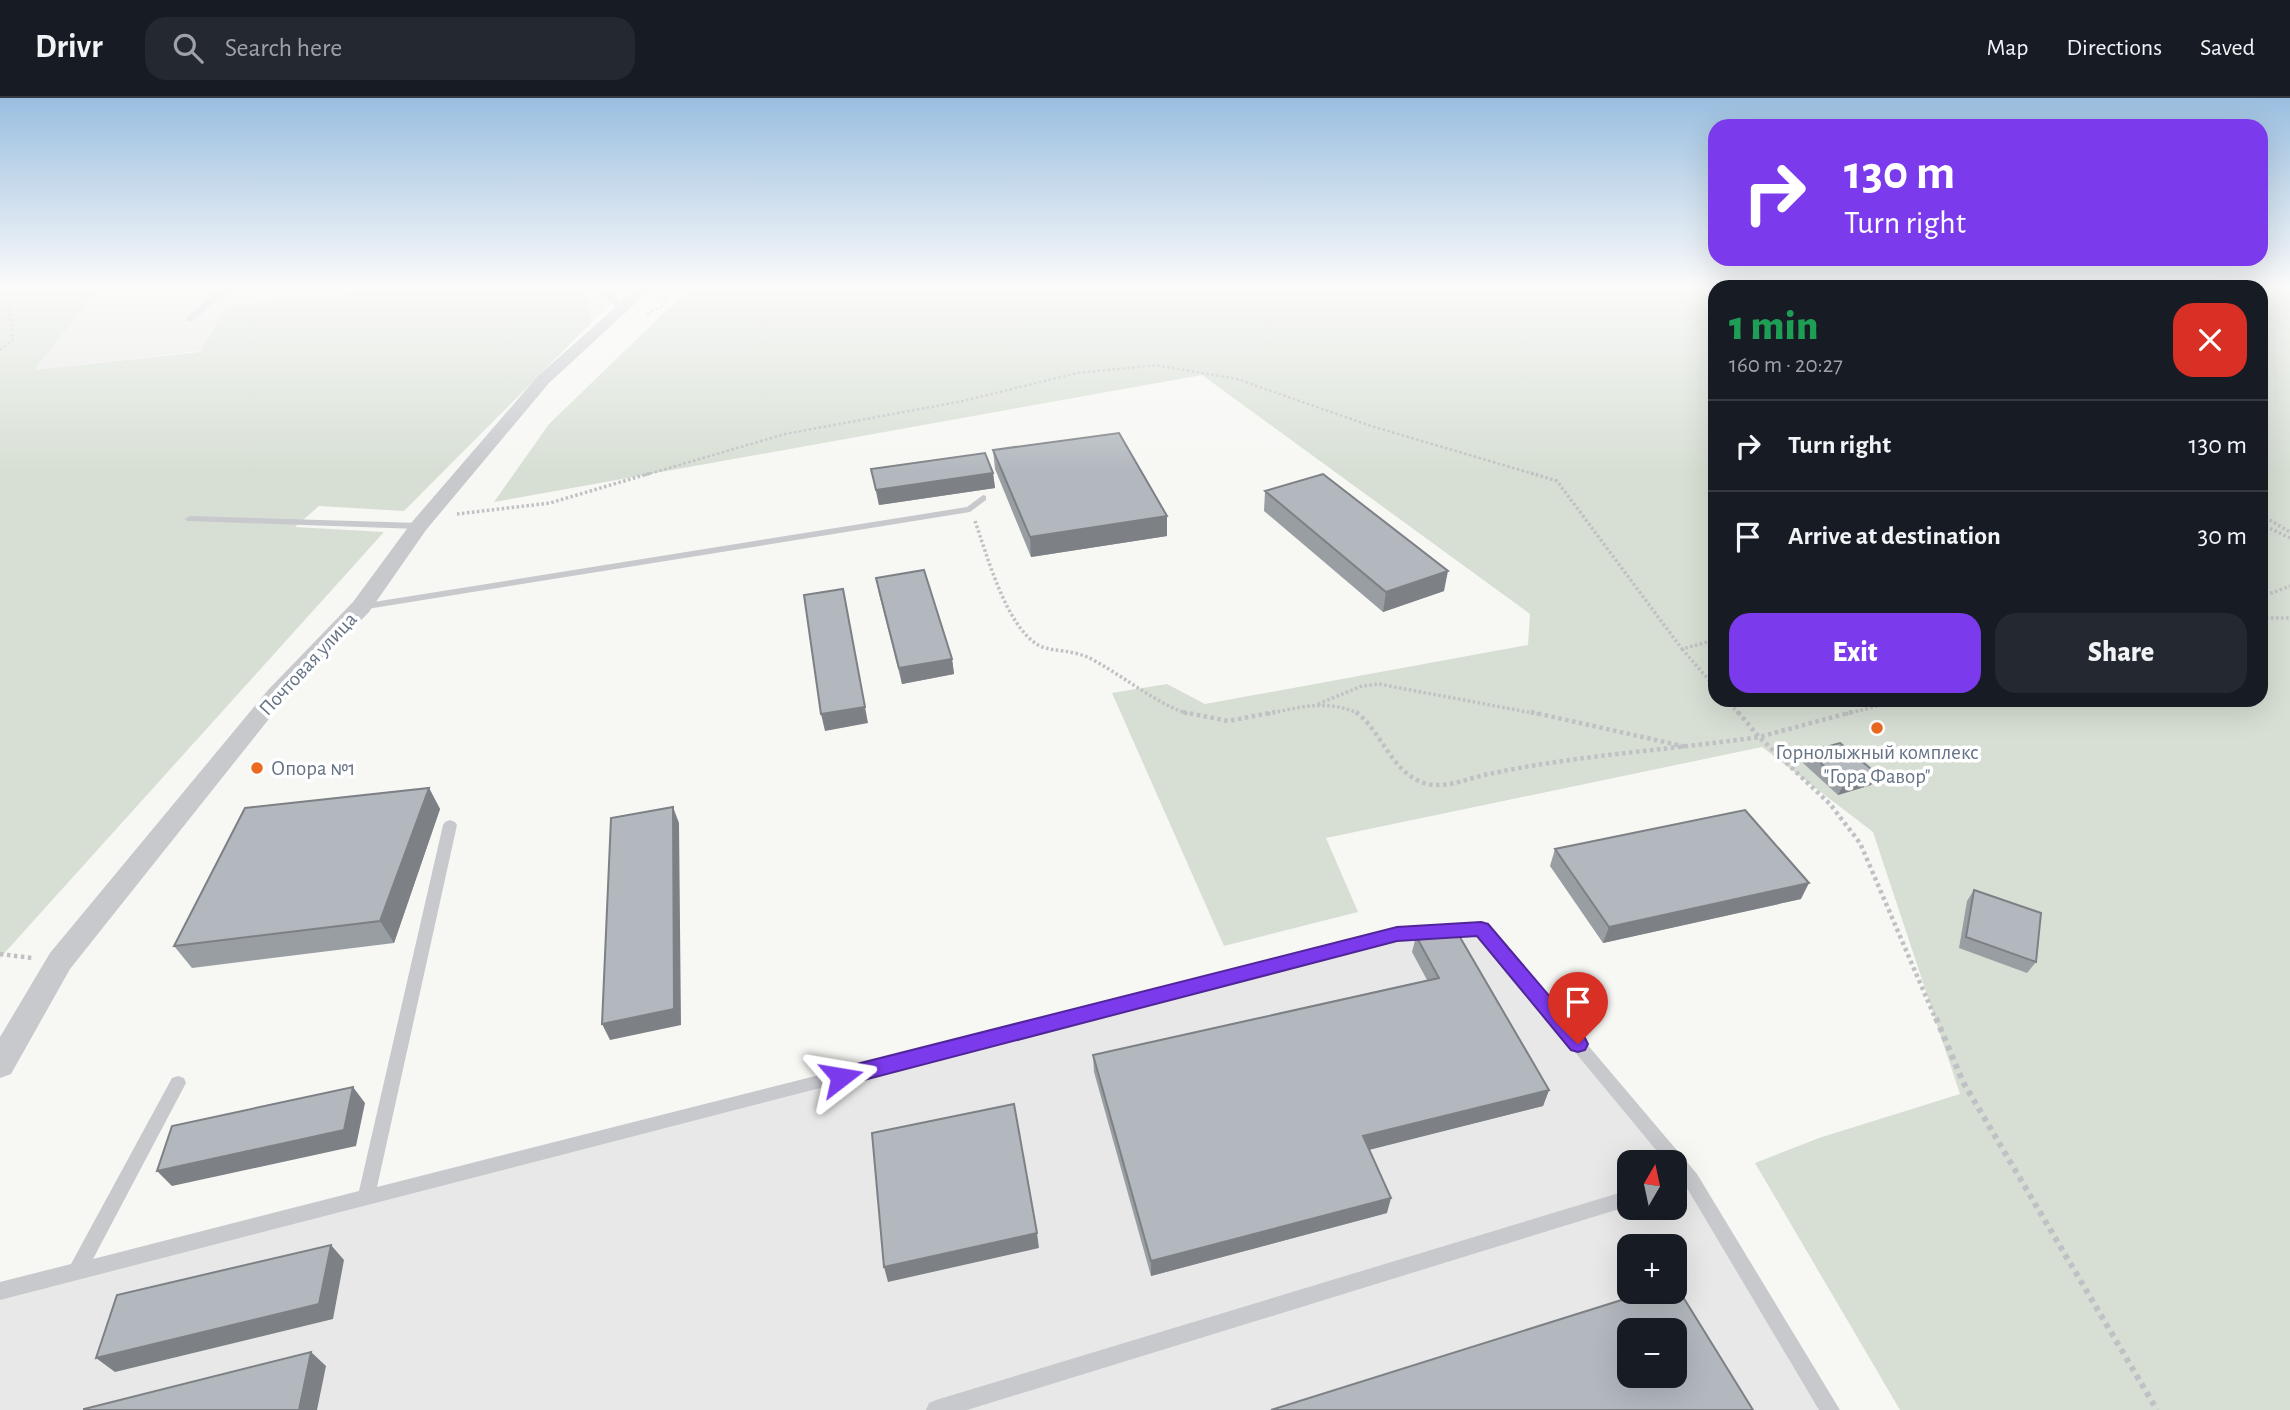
<!DOCTYPE html>
<meta charset="utf-8">
<style>
:root{--surface:#171b24;--page:#242831;--text:#f1f3f6;--muted:#9ea1a6;--line:#363941;--accent:#7c3aed}
body{margin:0;font-family:"Alegreya Sans",sans-serif;background:var(--page);color:var(--text);height:100vh;display:flex;flex-direction:column;font-size:26px;white-space:nowrap}
*{box-sizing:border-box;margin:0}
p{font-size:23px;color:var(--muted)}
.icon{flex:none;width:38px;height:38px;fill:none;stroke:currentColor;stroke-width:2;stroke-linecap:round;stroke-linejoin:round}
.map{position:relative;flex:1;overflow:hidden}
.sheet{position:absolute;left:1708px;top:182px;width:560px;height:427px;display:flex;flex-direction:column;background:var(--surface);border-radius:21px;box-shadow:0 7px 28px #0002}
.sheet>*{flex:none}
.banner{position:absolute;left:1708px;top:21px;width:560px;height:147px;border-radius:21px;box-shadow:0 7px 28px #0002;background:#7c3aed;color:#fff;overflow:hidden}
.needle{width:46px;rotate:9deg}
.fabs{position:absolute;left:1617px;top:1052px;display:grid;gap:14px}
.fabs a{display:grid;place-items:center;width:70px;height:70px;border-radius:14px;background:var(--surface);box-shadow:0 7px 28px #0002;font-size:35px}
.pin{position:absolute;display:grid;place-items:center;width:60px;height:60px;color:#fff;margin:-72px -30px;border-radius:50% 50% 50% 0;rotate:-45deg;box-shadow:0 0 7px #0007}
.pin .icon{rotate:45deg}
.me{position:absolute;width:77px;margin:-38px;rotate:76deg;stroke-linejoin:round;filter:drop-shadow(0 0 5px #0008)}
.turn{display:flex;align-items:center;gap:24px;height:147px;padding:0 21px;font-size:32px}
.turn .icon{width:91px;height:91px;stroke-width:2.5}
.turn b{display:block;font-size:49px;line-height:60px}
.round{display:grid;place-items:center;flex:none;width:74px;height:74px;border-radius:21px;background:var(--page)}
.summary{display:flex;align-items:center;justify-content:space-between;height:119px;padding:0 21px}
h1{font-size:42px;font-weight:800;line-height:52px;color:#1e9e55}
.primary-button{display:flex;gap:14px;margin-top:auto;padding:14px 21px}
.primary-button a{flex:1;height:80px;border-radius:21px;background:var(--accent);color:#fff;font-size:28px;font-weight:800;line-height:80px;text-align:center}
.primary-button a+a{background:var(--page);color:var(--text)}
ul{padding:0;list-style:none}
li{display:flex;align-items:center;gap:21px;height:91px;padding:0 21px;border-top:2px solid var(--line)}
li div{flex:1}
li b{display:block;font-size:26px}
li em{font-style:normal}
header{display:flex;align-items:center;gap:42px;box-sizing:border-box;height:98px;padding:0 35px;background:var(--surface);border-bottom:2px solid var(--line)}
header strong{font-size:33px}
nav{display:flex;gap:38px;margin-inline-start:auto;font-size:24px}
.search{width:490px;height:63px;background:var(--page);display:flex;align-items:center;gap:18px;box-sizing:border-box;padding:0 24px;border-radius:21px;color:var(--muted);font-size:26px}
.map>svg:first-child{display:block}
.built{fill:#e7e8e7;fill-rule:evenodd}
.green{fill:#d7dfd4;fill-rule:evenodd}
.lines{fill:none;stroke-linecap:round;stroke-linejoin:round}
.path-far3{stroke:#c0c1c4;stroke-width:2.5;stroke-dasharray:2.5 2.5;stroke-linecap:butt}
.path-far2{stroke:#c0c1c4;stroke-width:3.5;stroke-dasharray:2.5 2.5;stroke-linecap:butt}
.path-far1{stroke:#c0c1c4;stroke-width:4.5;stroke-dasharray:3.5 3.5;stroke-linecap:butt}
.path{stroke:#c0c1c4;stroke-width:6;stroke-dasharray:5 5;stroke-linecap:butt}
.lane{fill:#c7c9cd;fill-rule:evenodd}
.street{fill:#c7c9cd;fill-rule:evenodd}
.wall{fill:#999ea3}
.shaded-wall{fill:#7d8185}
.building{fill:#b2b8be;stroke:#7d8185;stroke-width:2;fill-rule:evenodd}
.route{fill:#7c3aed;stroke:#51269a;stroke-width:2}
.poi-dot{fill:#eb6a20;stroke:#fff;stroke-width:2.5}
.labels{text-anchor:middle;dominant-baseline:central;stroke-width:7;stroke-linejoin:round;paint-order:stroke}
.street-label{font-size:21px;fill:#657386;stroke:#fff}
.poi-label{font-size:21px;fill:#657386;stroke:#fff}
</style>
<header>
<strong>Drivr</strong>
<div class="search"><svg class="icon" aria-label="search" viewBox="0 0 24 24"><circle cx="10" cy="10" r="6"/><path d="M15 15l6 6"/></svg>Search here</div>
<nav><a>Map</a><a>Directions</a><a>Saved</a></nav>
</header>
<div class="map">
<svg width="2290" height="1312" viewBox="0 0 2290 1312">
<rect width="100%" height="100%" fill="#f7f7f4"/>
<path class="built" d="M99,189h317l-190,20 -26,44 -167,19z
M585,189h43l-37,36z
M1481,831l210,250 139,231h-1830v-119l1397,-357zM1629,1064h46v46h-46zM1629,1148h46v46h-46zM1629,1232h46v46h-46z"/>
<path class="green" d="M0,189h99l-65,83 166,-18 26,-45 190,-20h169l6,36 -187,188 -85,-5 -24,21 89,5 -384,426z
M691,189h1599v1123h-390l-145,-247 64,-25 141,-44 -87,-262 -111,-85 -436,91 32,74 -134,34 -112,-253 55,-9 38,20 323,-59 2,-31 -328,-239 -708,127 55,-78zM1715,189h546v413h-546z"/>
<g class="lines">
<path class="path-far3" d="M647,216l16,-9 1,-6 11,-12
M0,252l13,-11 -5,-44 13,-8
M645,377l140,-41 178,-33 114,-28 79,-8 81,14 134,47 166,49"/>
<path class="path-far2" d="M1531,375l26,8 125,168 33,-9
M457,416l93,-11 101,-30
M2261,417l29,17
M975,423c12,34 31,105 63,124 15,8 35,3 57,16 31,17 59,41 93,53
M2261,426l29,14
M2261,499l29,-11
M2261,520h29
M1682,551l33,38
M1727,602l12,14
M1318,606l44,-18 17,-2 159,30
M1268,616c30,-7 62,-15 91,0
M1846,616l54,-14"/>
<path class="path-far1" d="M1183,614l45,9 47,-9
M1356,614c26,20 34,57 65,70 22,9 46,-4 68,-8 88,-19 180,-24 270,-37l71,67 30,39 76,177
M1531,614l156,35
M1738,614l21,25 93,-25
M0,856l32,4"/>
<path class="path" d="M1936,920l27,64 194,328"/>
<path class="lane" d="M230,189h18l-22,5 -33,29h-6v-4l34,-29z
M598,189h8l20,22v4h-6z
M983,397l3,1v4l-16,12 -609,98 -5,-3 5,-3 606,-97z
M190,418l229,7 5,3 -5,3 -232,-8 -2,-2z
M450,722l5,2 2,3 -80,362 1020,-258 84,-5 5,1 211,249 143,236h-21l-132,-222 -12,4v-16l3,-1 -3,-3v-10h-9l-188,-227 -81,4 -1397,361v-18l71,-18 101,-186 6,-2 6,2 2,5 -93,176 266,-68 84,-366 2,-3z
M1629,1092v16l-662,204h-41l3,-7 7,-3z"/>
<path class="street" d="M638,189l14,1 -103,95 -123,147 -57,82 -85,88 -214,269 -59,105 -11,4v-41l50,-84 218,-263 85,-88 59,-80 125,-145z"/>
</g>
<path class="wall" d="M993,352l174,66v20l-136,21 -36,-88z
M871,371l122,4 2,15 -116,17z
M1265,393l179,100 -61,21 -119,-101z
M876,480l76,81 2,15 -52,10 -23,-90z
M1808,654l69,22 -6,11 -33,10 -35,-32z
M429,690l11,21 -46,134 -202,25 -18,-22z
M1555,751l246,50 -198,44 -53,-77z
M1974,792l62,72 -9,11 -68,-25 8,-47z
M1416,838l133,154 -6,16 -174,44 18,63 -236,63 -57,-204 -1,-17 334,-75 -15,-28z"/>
<path class="shaded-wall" d="M993,375l2,15 -116,17 -3,-15z
M1167,418v20l-136,21 -1,-20z
M1448,473l-4,20 -61,21 3,-20z
M843,491l25,134 -43,8 -4,-17z
M952,561l2,15 -52,10 -3,-16z
M1877,676l-6,11 -33,10 6,-11z
M429,690l11,21 -46,134 -14,-22z
M673,709l6,16 2,202 -71,15 -8,-16z
M1809,785l-8,16 -198,44 6,-16z
M353,989l12,16 -9,43 -184,40 -15,-15z
M1549,992l-6,16 -183,46 3,-16z
M1391,1100l-4,15 -236,63v-15z
M1037,1135l2,15 -151,34 -4,-15z
M331,1147l13,15 -11,59 -218,53 -19,-14z
M311,1254l15,14 -9,44h-18z"/>
<path class="building" d="M1119,335l48,83 -137,21 -37,-87z
M985,355l8,20 -117,17 -5,-21z
M1323,376l125,97 -62,21 -121,-101z
M924,472l28,89 -53,9 -23,-90z
M843,491l22,118 -44,7 -17,-119z
M1840,645l37,31 -33,10 -36,-32z
M429,690l-49,133 -206,25 71,-138z
M673,709l1,202 -72,15 9,-206z
M1745,712l64,73 -200,44 -54,-78z
M1974,792l67,23 -5,49 -70,-25z
M1454,829l95,163 -186,46 28,62 -240,63 -58,-206 346,-77 -23,-42z
M353,989l-9,43 -187,41 15,-45z
M1014,1006l23,129 -153,34 -12,-134z
M331,1147l-12,59 -223,54 21,-63z
M1675,1186l78,126h-482l376,-118h28zM1629,1232h46v46h-46z
M311,1254l-12,58h-215v-1z"/>
<linearGradient id="sky" x2="0" y2="1"><stop stop-color="#9abee0"/><stop offset="0.51" stop-color="#fbfbfa"/><stop offset="1" stop-color="#fbfbfa" stop-opacity="0"/></linearGradient>
<rect width="2290" height="373" fill="url(#sky)"/>
<path class="route" d="M1481,824l7,2 97,114 3,6 -3,6 -7,2 -7,-2 -94,-114 -80,5 -556,145 -7,-3 -3,-6 3,-6 7,-3 556,-141z"/>
<g class="poi-dot">
<circle cx="1877" cy="630" r="7"/>
<circle cx="257" cy="670" r="7"/>
</g>
<g class="labels">
<g class="street-label">
<text transform="translate(308 566) rotate(-47)">Почтовая улица</text>
</g>
<g class="poi-label">
<text x="1877" y="654">Горнолыжный комплекс<tspan x="1877" dy="24">"Гора Фавор"</tspan></text>
<text x="271" y="670" text-anchor="start">Опора №1</text>
</g>
</g>
</svg>
<div class="fabs">
<a><svg class="needle" viewBox="-14 -14 28 28"><path d="M0-13l5 13h-10z" fill="#e53935"/><path d="M0 13l5-13h-10z" fill="#9ea1a6"/></svg></a>
<a>+</a>
<a>−</a>
</div>
<div class="pin" style="left:1578px;top:946px;background:#d93025"><svg class="icon" aria-label="arrive" viewBox="0 0 24 24"><path d="M6 21V4h12l-3 4 3 4H6"/></svg></div>
<svg class="me" style="left:841px;top:979px" viewBox="-20 -20 40 40"><path d="M0-17L14 15 0 8-14 15z" fill="#7c3aed" stroke="#fff" stroke-width="4"/></svg>
<div class="banner">
<div class="turn"><svg class="icon" aria-label="right" viewBox="0 0 24 24"><path d="M7 20v-9h11M14 6l5 5-5 5"/></svg><div><b>130 m</b>Turn right</div></div>
</div>
<section class="sheet">
<div class="summary"><div><h1>1 min</h1><p>160 m · 20:27</p></div><a class="round" style="background:#d93025;color:#fff"><svg class="icon" aria-label="close" viewBox="0 0 24 24"><path d="M6 6l12 12M18 6L6 18"/></svg></a></div>
<ul>
<li><svg class="icon" aria-label="right" viewBox="0 0 24 24"><path d="M7 20v-9h11M14 6l5 5-5 5"/></svg><div><b>Turn right</b></div><em>130 m</em></li>
<li><svg class="icon" aria-label="arrive" viewBox="0 0 24 24"><path d="M6 21V4h12l-3 4 3 4H6"/></svg><div><b>Arrive at destination</b></div><em>30 m</em></li>
</ul>
<div class="primary-button"><a>Exit</a><a>Share</a></div>
</section>
</div>
